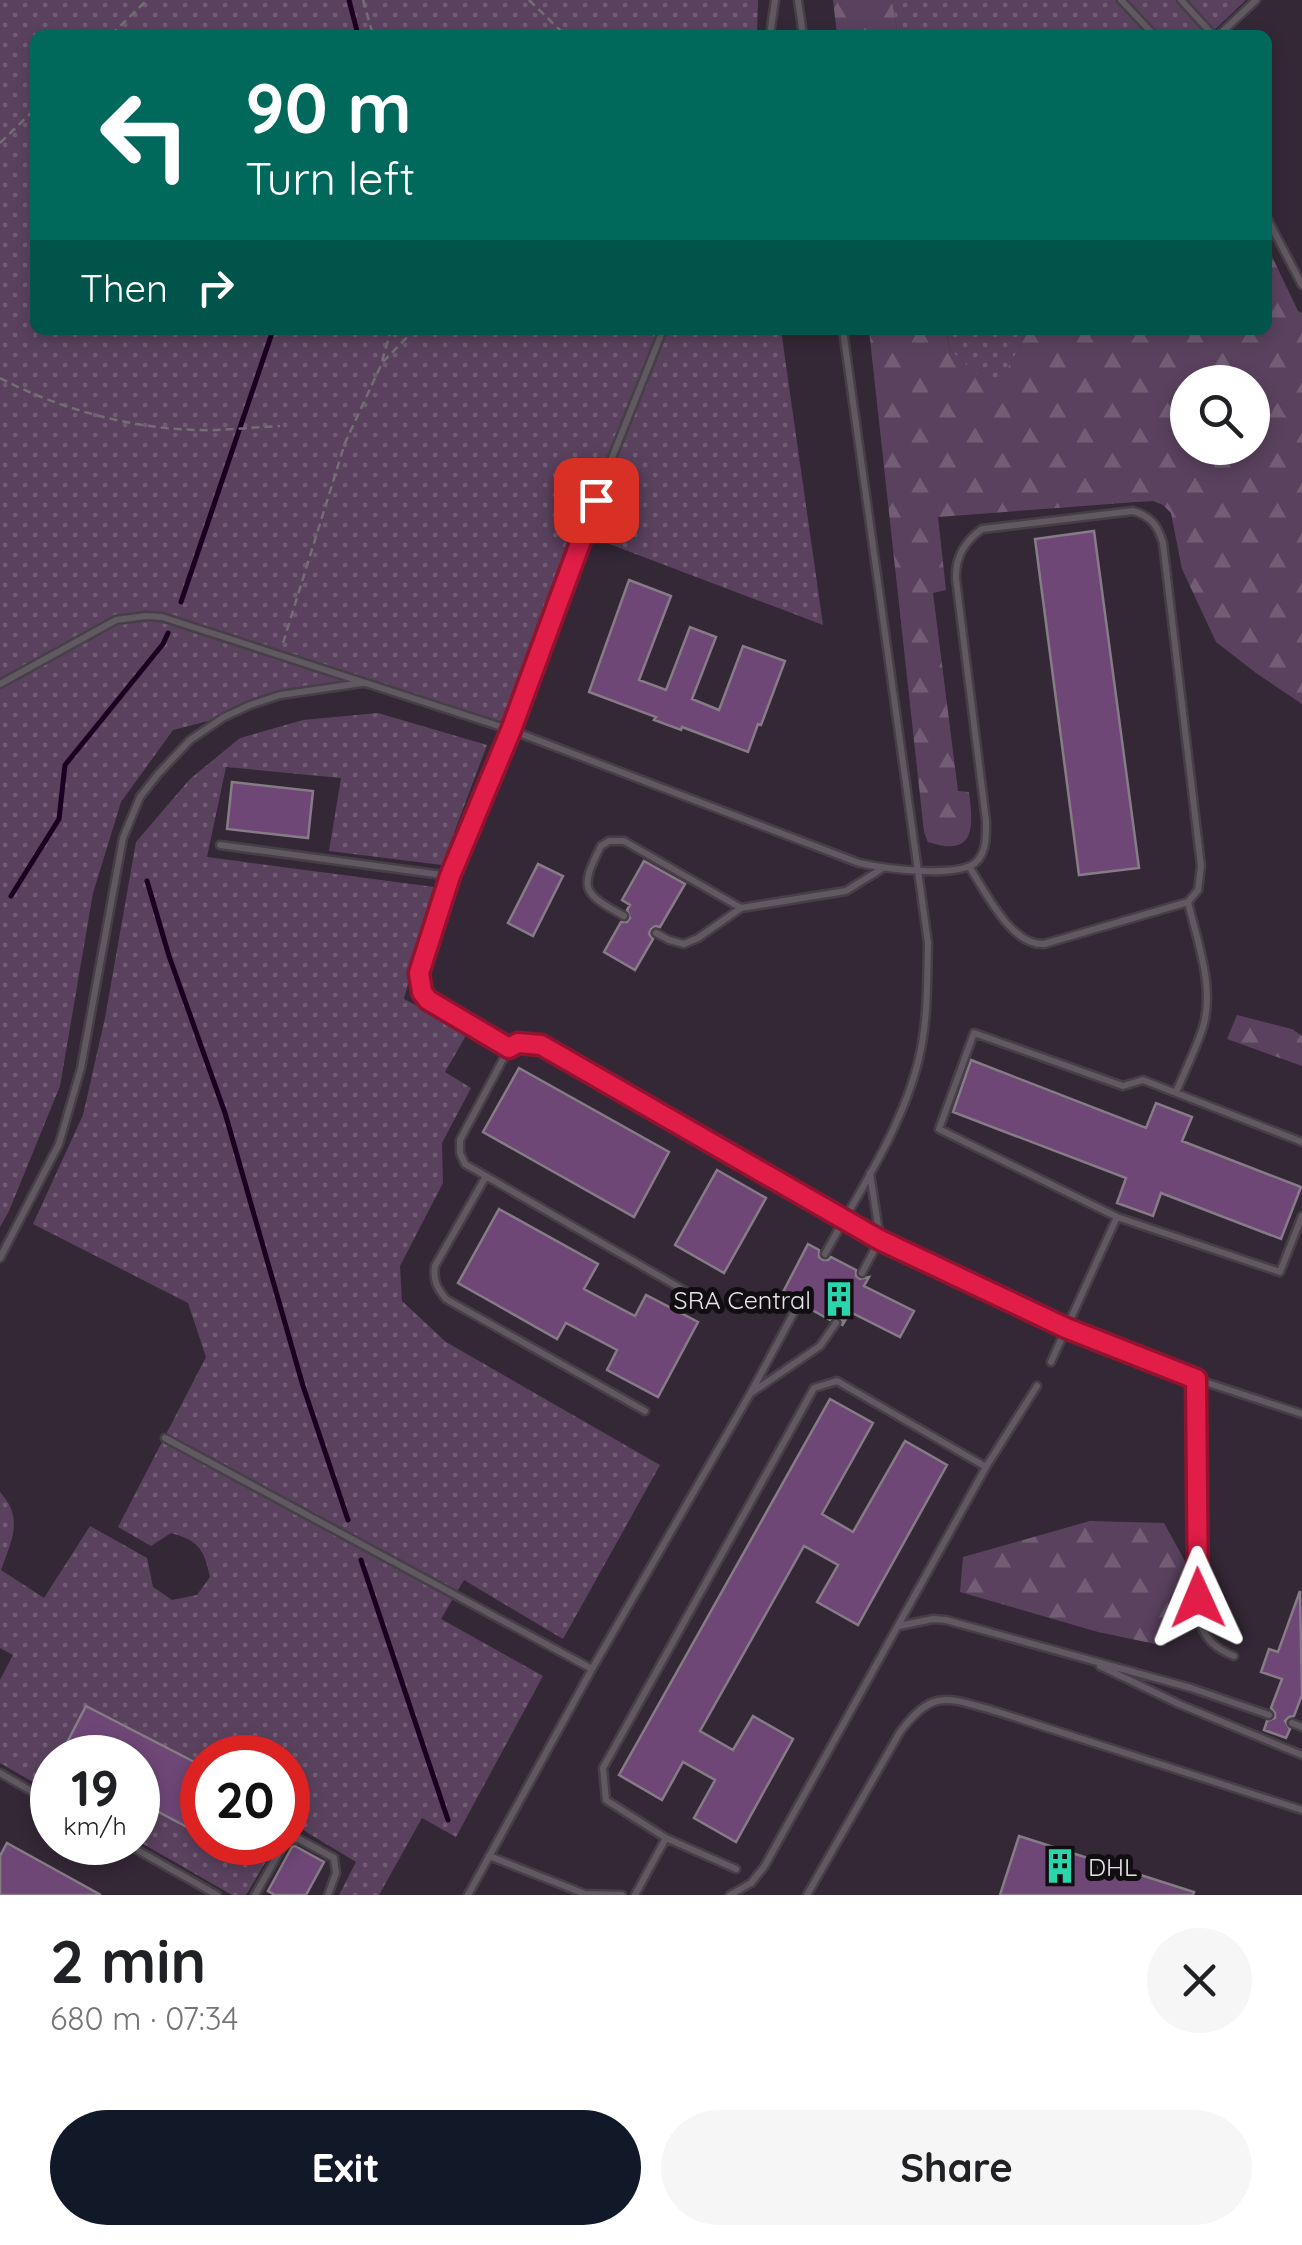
<!DOCTYPE html>
<meta charset="utf-8">
<style>
:root{--surface:#fff;--page:#f6f6f6;--text:#202124;--muted:#757577;--accent:#111827}
body{margin:0;font-family:Quicksand,sans-serif;background:var(--page);color:var(--text);height:100vh;display:flex;flex-direction:column;font-size:38px;white-space:nowrap}
*{box-sizing:border-box;margin:0}
p{font-size:32px;color:var(--muted)}
.icon{flex:none;width:55px;height:55px;fill:none;stroke:currentColor;stroke-width:2;stroke-linecap:round;stroke-linejoin:round}
.map{position:relative;height:1895px;overflow:hidden}
.drawer{display:flex;flex-direction:column;background:var(--surface);flex:1}
.drawer>*{flex:none}
.guide{position:absolute;left:30px;top:30px;width:1242px;height:305px;border-radius:15px;box-shadow:0 5px 15px #0003;background:#00695c;color:#fff;overflow:hidden}
.fabs{position:absolute;left:1170px;top:365px;display:grid;gap:20px}
.fabs a{display:grid;place-items:center;width:100px;height:100px;border-radius:50%;background:var(--surface);box-shadow:0 5px 15px #0003;font-size:50px}
.speed{position:absolute;left:30px;top:1735px;display:flex;gap:20px;font-size:50px;font-weight:700;text-align:center}
.speed>*{display:grid;place-content:center;width:130px;height:130px;border-radius:50%;background:var(--surface);box-shadow:0 5px 15px #0003;line-height:1}
.speed small{font-size:25px;font-weight:400}
.speed .limit{border:15px solid #d22;background:#fff;color:#111}
.pin{position:absolute;display:grid;place-items:center;width:85px;height:85px;color:#fff;margin:-42px;border-radius:20px;box-shadow:0 5px 15px #0006}
.me{position:absolute;width:110px;margin:-55px;rotate:359deg;stroke-linejoin:round;filter:drop-shadow(0 0 8px #0008)}
.turn{display:flex;align-items:center;gap:35px;height:210px;padding:0 50px;font-size:45px}
.turn .icon{width:130px;height:130px;stroke-width:2.5}
.turn b{display:block;font-size:70px;line-height:85px}
.then{display:flex;align-items:center;height:95px;padding:0 50px;background:#0003;gap:20px;font-size:38px}
.round{display:grid;place-items:center;flex:none;width:105px;height:105px;border-radius:52px;background:var(--page)}
.overview{display:flex;align-items:center;justify-content:space-between;height:170px;padding:0 50px}
h1{font-size:60px;font-weight:800;line-height:75px}
.primary-button{display:flex;gap:20px;margin-top:auto;padding:20px 50px}
.primary-button a{flex:1;height:115px;border-radius:60px;background:var(--accent);color:#fff;font-size:40px;font-weight:800;line-height:115px;text-align:center}
.primary-button a+a{background:var(--page);color:var(--text)}
.map>svg:first-child{display:block}
.built{fill:#342836;fill-rule:evenodd}
.green{fill:url(#green-dots)}
.forest{fill:url(#forest-firs);fill-rule:evenodd}
.lines{fill:none;stroke-linecap:round;stroke-linejoin:round}
.stream{stroke:#1c0022;stroke-width:5}
.building{fill:#6e4776;stroke:#857c86;stroke-width:2.5}
.lane-casing{stroke:#463f47;stroke-width:11}
.path{stroke:#736d74;stroke-width:2.5;stroke-dasharray:8 5;stroke-linecap:butt}
.lane{stroke:#615862;stroke-width:6}
.route-casing{stroke:#92132f;stroke-width:25}
.route{stroke:#e11d48;stroke-width:18}
.labels{text-anchor:middle;dominant-baseline:central;stroke-width:10;stroke-linejoin:round;paint-order:stroke}
.poi-label{font-size:25px;fill:#e7e2e8;stroke:#110e12;text-anchor:end}
</style>
<div class="map">
<svg width="1302" height="1895" viewBox="0 0 1302 1895">
<defs>
<pattern id="green-dots" width="8" height="8" patternUnits="userSpaceOnUse" patternTransform="scale(2.5)"><rect width="8" height="8" fill="#5a425e"/><path d="M2 2h.1M6 6h.1" fill="none" stroke="#725d75" stroke-width="1.8" stroke-linecap="round"/></pattern>
<pattern id="forest-firs" width="22" height="20" patternUnits="userSpaceOnUse" patternTransform="scale(2.5)"><rect width="22" height="20" fill="#5a425e"/><path d="M5 1l3.5 6h-7zM16 11l3.5 6h-7z" fill="#725d75"/></pattern>
</defs>
<rect width="100%" height="100%" fill="#2a232c"/>
<path class="built" d="M0,0h1302v1895h-1302zM35,35h1233v295h-1233zM1188,382h64v66h-64zM52,1758h86v84h-86zM202,1758h86v84h-86z"/>
<path class="green" d="M0,0h758l-1,35h-722v295h746l42,295 -240,-91 -72,196 -148,-47 -83,12 -56,22 -51,13 -52,72 -28,91 -33,193 -51,125 -9,16z
M892,0h354l-37,35h-311z
M946,330h83l-34,61 -45,-41z
M378,713l109,32 -45,120 -113,-14 12,-73 -115,-11 -19,90 227,30 -30,112 64,33 -23,40 26,16 -29,55 1,40 -43,83 2,35 44,41 214,123 -97,174 -99,-59 -23,39 102,57 -87,161 -34,-19 -43,77h-40l17,-33 -66,-40 -2,3v-67h-86v84l75,1 -31,52h-14l-94,-54v-83h-86v35l-52,-30v-83l13,-25 -13,-7v-156c24,26 12,48 1,78l43,28 46,-72 57,32 6,29 19,13 25,-5 13,-18c-6,-28 -11,-36 -39,-44l-20,13 -33,-19 88,-170 -18,-54 -155,-79 50,-109 22,-97 31,-176 54,-63 50,-41 63,-18z"/>
<path class="forest" d="M833,0h59l6,35h-61z
M1268,248l30,63 4,2v391l-46,-31 -40,-31 -34,-73 -11,-56 -8,-8 -10,-4 -17,1 -198,15 8,73 -13,3 25,198 11,1c4,33 8,66 -41,50l-4,-10 -55,-502h77l4,20 45,40 34,-60h239zM1252,382v66h-64v-66z
M1237,1015l55,14 10,7v30l-75,-27z
M1090,1521l74,2 26,47 -25,76 -67,-14 -138,-40 3,-35z"/>
<g class="lines">
<path class="stream" d="M349,0l9,35
M181,602l92,-272
M147,881l22,75 56,157 78,273 45,134
M11,896l48,-77 6,-54 98,-121 5,-11
M361,1560l87,260"/>
</g>
<path class="building" d="M1094,531l45,337 -60,7 -44,-336z
M629,580l42,16 -32,84 27,10 24,-63 26,10 -24,62 27,11 24,-64 42,15 -24,64 -3,-1 -10,28 -66,-25 -1,3 -27,-10 2,-3 -67,-25z
M232,782l81,9 -5,47 -81,-9z
M644,861l41,23 -25,43 -5,-1 -4,3 -2,5 4,5 -18,31 -31,-18 17,-30h6l3,-4 -3,-8 3,-5 -8,-5z
M538,864l25,12 -30,60 -25,-13z
M971,1060l175,68 10,-25 36,14 -10,24 119,46 -20,52 -120,-46 -8,23 -36,-13 9,-25 -173,-66z
M519,1068l150,84 -35,65 -151,-85z
M717,1170l49,28 -42,75 -49,-28z
M499,1209l99,55 -14,25 51,27 11,-21 52,27 -40,75 -51,-27 10,-20 -51,-27 -9,16 -99,-56z
M808,1244l11,6v7l4,3h5l3,-3 25,13v6l4,3 9,-2 -5,9 50,25 -14,26 -50,-25 -8,14 1,-5 -4,-4 -5,-1 -4,4 -25,-14v-6l-4,-3 -8,3 -11,-6z
M830,1399l43,24 -51,91 31,18 52,-91 42,24 -89,160 -41,-23 21,-37 -34,-19 -104,185 33,19 20,-34 40,23 -57,103 -42,-24 21,-38 -32,-18 -21,38 -43,-25z
M1300,1591l2,104 -8,21 -5,1 -4,4 5,8 -4,9 -22,-8 3,-9 8,-3v-5l-4,-5 11,-29 -21,-7 8,-23 9,3z
M86,1706l116,60v69l-64,-34v-43h-79z
M1019,1836l175,56 -1,3h-193z
M7,1843l94,52h-101v-39z
M295,1846l29,16 -18,33h-31l-7,-4 24,-44z"/>
<g class="lines">
<defs>
<path id="lane" d="M798,0l5,35
M1121,0l33,35
M1181,0l32,35
M770,35l5,-35
M1219,35l37,-35
M1268,220l34,65
M0,684l116,-64 30,-4 16,1 349,113 348,133c23,5 104,17 119,-3 9,-11 8,-26 8,-39l-30,-242c-1,-21 9,-38 26,-50l151,-18c18,5 25,15 30,32l38,323 -3,24 -10,12 -144,42c-33,2 -58,-52 -74,-76
M220,845l230,31
M624,916c-42,-23 -45,-27 -23,-70l8,-5h15l117,67
M656,933l13,7 15,4 14,-6 43,-30 105,-17 37,-23
M509,1048l-81,-48 -6,-8 -3,-19 31,-97 61,-146 71,-197 81,-203
M1176,1092c9,-21 20,-43 27,-65 12,-40 -6,-86 -15,-125
M1302,1142l-159,-62 -20,6 -149,-53 -35,96 178,88 163,55 22,-56
M485,1178l-50,88c-2,15 2,22 11,33l199,112
M825,1254c33,-61 78,-127 94,-196 9,-37 8,-77 9,-115l-85,-613
M0,1258l59,-114 22,-76 42,-230 17,-41 18,-23 32,-34 34,-23 26,-12 30,-10 82,-12
M862,1273l18,-34 -10,-66
M706,1303l-241,-139 -5,-11v-13l49,-92 9,-5 23,2 339,194 186,89 130,51 106,35
M1051,1362l66,-145
M1196,1379l2,239c7,21 16,30 36,38
M751,1393l69,-47 16,-23
M165,1438l427,231
M899,1626l34,-7 13,1 245,68 78,27
M1100,1666l79,38 123,51
M1292,1723l10,4
M0,1773l52,30
M288,1840l11,-1 35,19 2,15 -8,22
M123,1842l94,53
M489,1856l96,38 37,1
M736,1869l-70,-31 -60,-38 -3,-32 211,-380 23,-7 149,86
M255,1895l30,-53
M468,1895l124,-226 158,-275 49,-91
M635,1895l31,-57
M730,1895l21,-12 13,-16 222,-400 51,-81
M807,1895l93,-163c33,-44 48,-34 95,-21l307,99"/>
</defs>
<use href="#lane" class="lane-casing"/>
<path class="path" d="M363,0l10,35
M529,0l36,35
M111,35l36,-35
M0,143l35,-34
M382,361l9,-31
M0,378c65,34 144,54 217,52 21,-1 42,-3 63,-4
M283,643l62,-200 37,-80 32,-33"/>
<use href="#lane" class="lane"/>
</g>
<g class="lines">
<defs>
<path id="route" d="M596,500l-85,230 -61,146 -31,97 3,19 6,8 81,48 9,-5 23,2 339,195 186,88 130,51 2,219"/>
</defs>
<use href="#route" class="route-casing"/>
<use href="#route" class="route"/>
</g>
<defs>
<symbol id="building-bare" viewBox="-9 -9 18 18"><path d="M-4-6H4V6H1V3H-1V6H-4ZM-2.5-4.3h1.7v1.8h-1.7ZM.8-4.3h1.7v1.8H.8ZM-2.5-1h1.7V.8h-1.7ZM.8-1h1.7V.8H.8Z" fill="#2bd5ac" stroke="#110e12" stroke-width="2.5" paint-order="stroke"/></symbol>
</defs>
<g fill-rule="evenodd">
<use href="#building-bare" x="814" y="1274" width="50" height="50"/>
<use href="#building-bare" x="1035" y="1841" width="50" height="50"/>
</g>
<g class="labels">
<g class="poi-label">
<text x="811" y="1299">SRA Central</text>
<text x="1088" y="1866" text-anchor="start">DHL</text>
</g>
</g>
</svg>
<div class="fabs">
<a><svg class="icon" aria-label="search" viewBox="0 0 24 24"><circle cx="10" cy="10" r="6"/><path d="M15 15l6 6"/></svg></a>
</div>
<div class="speed"><div>19<small>km/h</small></div><div class="limit">20</div></div>
<div class="pin" style="left:596px;top:500px;background:#d93025"><svg class="icon" aria-label="arrive" viewBox="0 0 24 24"><path d="M6 21V4h12l-3 4 3 4H6"/></svg></div>
<svg class="me" style="left:1198px;top:1598px" viewBox="-20 -20 40 40"><path d="M0-17L14 15 0 8-14 15z" fill="#e11d48" stroke="#fff" stroke-width="4"/></svg>
<div class="guide">
<div class="turn"><svg class="icon" aria-label="left" viewBox="0 0 24 24"><path d="M17 20v-9H6M10 6l-5 5 5 5"/></svg><div><b>90 m</b>Turn left</div></div>
<div class="then">Then<svg class="icon" aria-label="right" viewBox="0 0 24 24"><path d="M7 20v-9h11M14 6l5 5-5 5"/></svg></div>
</div>
</div>
<section class="drawer">
<div class="overview"><div><h1>2 min</h1><p>680 m · 07:34</p></div><a class="round"><svg class="icon" aria-label="close" viewBox="0 0 24 24"><path d="M6 6l12 12M18 6L6 18"/></svg></a></div>
<div class="primary-button"><a>Exit</a><a>Share</a></div>
</section>
